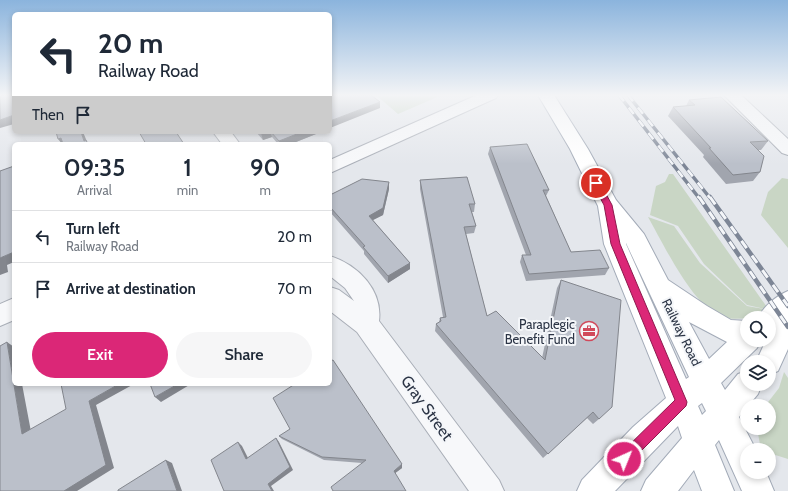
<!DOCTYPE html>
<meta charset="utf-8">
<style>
:root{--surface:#fff;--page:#f6f6f7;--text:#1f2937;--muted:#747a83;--line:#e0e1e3;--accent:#db2777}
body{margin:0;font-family:Cabin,sans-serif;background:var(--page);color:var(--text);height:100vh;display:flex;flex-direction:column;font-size:15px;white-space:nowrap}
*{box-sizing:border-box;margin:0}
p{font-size:13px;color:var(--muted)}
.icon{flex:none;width:22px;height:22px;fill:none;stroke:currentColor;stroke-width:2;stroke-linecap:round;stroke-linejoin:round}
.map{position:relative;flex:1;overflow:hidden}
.details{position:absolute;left:12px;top:142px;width:320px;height:244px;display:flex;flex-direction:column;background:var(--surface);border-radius:6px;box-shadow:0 2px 6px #0003}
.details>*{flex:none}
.banner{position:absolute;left:12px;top:12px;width:320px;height:122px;border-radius:6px;box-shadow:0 2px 6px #0003;background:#fff;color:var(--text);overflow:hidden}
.fabs{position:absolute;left:740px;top:311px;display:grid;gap:8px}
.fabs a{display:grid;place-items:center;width:36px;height:36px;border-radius:50%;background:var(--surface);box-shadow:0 2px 6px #0003;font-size:20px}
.pin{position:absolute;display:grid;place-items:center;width:34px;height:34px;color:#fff;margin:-17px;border:2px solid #fff;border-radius:50%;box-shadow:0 1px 4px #0007}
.me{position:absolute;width:44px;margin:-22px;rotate:44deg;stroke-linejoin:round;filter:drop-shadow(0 0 3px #0008)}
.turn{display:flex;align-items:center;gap:14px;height:84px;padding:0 20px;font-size:18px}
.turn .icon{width:52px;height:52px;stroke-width:2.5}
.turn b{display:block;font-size:28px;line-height:34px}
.then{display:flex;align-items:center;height:38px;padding:0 20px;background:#0003;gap:8px;font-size:15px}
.eta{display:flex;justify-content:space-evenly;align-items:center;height:68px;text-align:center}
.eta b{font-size:24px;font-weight:600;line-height:28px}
.primary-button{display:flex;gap:8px;margin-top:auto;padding:8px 20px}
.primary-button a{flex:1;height:46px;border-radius:24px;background:var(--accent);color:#fff;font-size:16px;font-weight:600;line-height:46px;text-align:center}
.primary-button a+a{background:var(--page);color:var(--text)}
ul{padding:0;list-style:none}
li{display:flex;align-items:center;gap:12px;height:52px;padding:0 20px;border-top:1px solid var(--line)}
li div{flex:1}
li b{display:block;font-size:15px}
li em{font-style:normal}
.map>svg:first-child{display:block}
.green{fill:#c9d6c5}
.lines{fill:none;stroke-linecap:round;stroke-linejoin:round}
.minor-casing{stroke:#a9aeb7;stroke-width:2}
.major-casing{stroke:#a3abb8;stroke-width:2}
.minor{fill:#f7f8fa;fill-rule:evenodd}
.major{fill:#fff;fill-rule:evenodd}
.rail-far1-casing{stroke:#7d8696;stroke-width:3.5}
.rail-casing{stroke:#7d8696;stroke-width:4.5}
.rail-far1{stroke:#f4f6f9;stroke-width:2.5;stroke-dasharray:8;stroke-linecap:butt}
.rail{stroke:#f4f6f9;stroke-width:3;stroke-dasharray:9;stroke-linecap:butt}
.wall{fill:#a1a5ae}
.shaded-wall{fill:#83868d}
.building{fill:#bbc0ca;stroke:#83868d}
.route{fill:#db2777;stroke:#8e194d}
.labels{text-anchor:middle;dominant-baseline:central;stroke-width:4;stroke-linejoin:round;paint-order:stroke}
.poi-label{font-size:13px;fill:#2b3445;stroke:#f4f6f9;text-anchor:end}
.street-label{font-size:13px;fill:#2b3445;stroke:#f4f6f9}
.near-street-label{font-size:16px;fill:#2b3445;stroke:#f4f6f9}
</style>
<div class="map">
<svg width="788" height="491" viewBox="0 0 788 491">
<rect width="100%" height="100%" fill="#e4e7ec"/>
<path class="green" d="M376,95h66l-44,19z
M669,174h4l96,136 -22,-5 -43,-41 -26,-38 -28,-11 6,-29 9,-4z
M782,178l6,1v69l-27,-33 7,-23z
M648,217l26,9 26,37 47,43 17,3 3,3c-13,6 -31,9 -45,5 -29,-10 -59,-74 -74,-100z
M784,372l4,6v81l-19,-6v-3h-8l-4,-22h12v-22h-4l14,-18z"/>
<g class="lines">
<defs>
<path id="minor" d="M477,95h21l-2,3 -166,75v-13z
M724,95h17l47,44v16l-6,-2z
M213,132h18l9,12h-18z
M330,256c28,9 53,34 49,65l120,159 5,11h-35l-112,-159 -27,-21v-24l9,3 15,11 -9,-13 -15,-12z
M14,298v22l-14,6v-22z"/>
<path id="major" d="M538,95h16l34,54 28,51 28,34 24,46 39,26 24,14 16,1v19h14l-4,8 -36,35 4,7 13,-16 9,-3v13h15l-4,10 -19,23 17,33h-9v22h19l8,19h-32l-23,-51 -4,5 19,46h-32l-8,-21 -16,21h-37l5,-11 36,-42 -4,-12 -63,65h-38l5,-11 51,-53 33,-29 -62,-154 -6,-38 -28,-57zM626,243l63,134 -3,2 -60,-135zM689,322l38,20 -18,17zM702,403l4,8 -4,4 -4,-9z
M788,291v58l-10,22 -9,4v-13h-13l10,-22h3v-22h-11c5,-11 18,-22 30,-27z"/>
</defs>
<use href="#minor" class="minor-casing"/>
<use href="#major" class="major-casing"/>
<use href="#minor" class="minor"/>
<use href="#major" class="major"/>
<defs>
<path id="rail-far1" d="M619,95l80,103
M628,95l82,103"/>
<path id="rail" d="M699,197l89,130
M710,197l78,109"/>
</defs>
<use href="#rail-far1" class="rail-far1-casing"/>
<use href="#rail" class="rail-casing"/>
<use href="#rail-far1" class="rail-far1"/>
<use href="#rail" class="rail"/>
</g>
<path class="wall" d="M689,100l79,41 -7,9h-3l2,22 -7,9 -27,3 -23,-27 1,-2 -36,-39 5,-9 13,-1z
M256,132h65l-30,12h-13l-6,-7 -9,3z
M490,147l59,43 -3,6 25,56 38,16 -4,7 -79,6 -6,-19 2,-7h4l-38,-101z
M420,180l55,24 -1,8h-2l4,14 -2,7 -8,1 21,82 55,42 15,-70 4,-8 38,139 -6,5 -6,-6 -44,40 -108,-127 1,-7 3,-2 1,-4 3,-1 -23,-128z
M389,182v7l-6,26 -10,5 37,43v6l-22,14 -24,-29v-3l-34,-39v-17z
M279,436l123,32 -7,5 -33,-10 -38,-3 -42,-21z"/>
<path class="shaded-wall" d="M380,102v6l-50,20v-7z
M14,115v9l-14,4v-8z
M81,132h2l5,12 -4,-3z
M264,132h6l2,5 -9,3 -2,-7z
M302,132h19l-30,12h-11l-1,-3z
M61,138l4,6h-3l-4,-5z
M389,182v7l-6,26 -14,7v-6z
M14,252v10l-7,3 1,7 -8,3v-17z
M410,263v6l-22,14v-7z
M7,342l7,5v37h8l10,53 -10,-3z
M119,384h15l-38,21 18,63 -37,23h-13l25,-90z
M178,384h13l-30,18 -6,-5z
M276,438l3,4 14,28 -22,16 3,5h-2l-4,-7z
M238,442l4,4 8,16 -4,-3z
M166,460l6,3 10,28h-5z
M402,464v4l-8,6v-3z"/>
<path class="building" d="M5,95h9v20l-14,5v-24z
M330,95h41l9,7 -50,19z
M721,97l47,44 -18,1 14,14 -4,16 -27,3 -24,-27h2l-38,-41 22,-2 -6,-5z
M56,132h25l3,9 2,-1 2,4h-25l-2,-6 -3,1z
M139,132h37l8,12h-38z
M271,132h31l-23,9z
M527,144l22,46h-6l28,62 29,-2 9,18 -80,6 -7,-19h9l-41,-108z
M14,166v86l-14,6v-87z
M467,177l8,27h-6l7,22 -12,1 23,89 9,-5 49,49 16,-80 60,20 -9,107 -13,12 -6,-7 -45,42 -112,-130 5,-3 -1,-3 6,-1 -26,-137z
M362,179l27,3 -6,26 -14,8 41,47 -22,13 -25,-29 2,-1 -35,-39v-12z
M7,342l15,92 44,-25 -5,-25h58l-30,17 17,64 -42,26h-64v-145z
M333,360l69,104 -8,7 12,20h-73l-2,-4 35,-27 -44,-3 -43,-21 11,-7 -17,-31 22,-14h35v-23z
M150,384h28l-23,13z
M276,438l14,29 -22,17 4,7h-48l-13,-31 27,-18 8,17z
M166,460l11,31h-59v-1z"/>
<linearGradient id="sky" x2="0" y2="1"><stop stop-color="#8bb4dd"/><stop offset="0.58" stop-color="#f3f4f6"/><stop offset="1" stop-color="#f3f4f6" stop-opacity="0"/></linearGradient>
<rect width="788" height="164" fill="url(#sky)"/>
<path class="route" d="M596,180l3,1 13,24 8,39 67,158 -1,4 -58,58 -4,1 -5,-1 -2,-5 2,-4 56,-55 -64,-156 -7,-39 -12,-22z"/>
<defs>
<symbol id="office-ring" viewBox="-11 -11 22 22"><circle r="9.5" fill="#f4f6f9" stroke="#d1495b" stroke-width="1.5"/><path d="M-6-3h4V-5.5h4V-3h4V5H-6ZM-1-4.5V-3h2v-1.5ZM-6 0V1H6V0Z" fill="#d1495b"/></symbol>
</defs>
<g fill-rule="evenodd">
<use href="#office-ring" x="578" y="320" width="22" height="22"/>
</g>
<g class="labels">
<g class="poi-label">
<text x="575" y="324">Paraplegic<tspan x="575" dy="15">Benefit Fund</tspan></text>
</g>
<g class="street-label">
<text transform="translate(682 332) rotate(64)">Railway Road</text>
</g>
<g class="near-street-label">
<text transform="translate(427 408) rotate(54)">Gray Street</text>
</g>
</g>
</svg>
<div class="fabs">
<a><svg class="icon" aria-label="search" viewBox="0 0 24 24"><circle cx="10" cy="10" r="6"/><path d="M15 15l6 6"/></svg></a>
<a><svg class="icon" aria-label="layers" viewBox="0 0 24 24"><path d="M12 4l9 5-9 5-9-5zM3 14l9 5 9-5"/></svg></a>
<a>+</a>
<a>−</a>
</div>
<div class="pin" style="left:596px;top:183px;background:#d93025"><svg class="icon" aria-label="arrive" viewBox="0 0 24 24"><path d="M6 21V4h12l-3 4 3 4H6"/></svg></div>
<svg class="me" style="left:624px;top:459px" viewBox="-20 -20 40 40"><circle r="17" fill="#db2777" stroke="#fff" stroke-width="3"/><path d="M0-11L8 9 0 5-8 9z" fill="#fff"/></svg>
<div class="banner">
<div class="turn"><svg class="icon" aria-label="left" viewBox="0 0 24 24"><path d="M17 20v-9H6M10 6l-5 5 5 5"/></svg><div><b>20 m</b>Railway Road</div></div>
<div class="then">Then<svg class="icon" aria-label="arrive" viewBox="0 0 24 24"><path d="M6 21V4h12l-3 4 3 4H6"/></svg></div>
</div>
<section class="details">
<div class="eta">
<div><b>09:35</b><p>Arrival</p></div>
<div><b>1</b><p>min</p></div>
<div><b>90</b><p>m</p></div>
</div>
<ul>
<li><svg class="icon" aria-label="left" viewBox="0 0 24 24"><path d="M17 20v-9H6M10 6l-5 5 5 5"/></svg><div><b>Turn left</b><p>Railway Road</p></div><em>20 m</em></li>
<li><svg class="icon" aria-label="arrive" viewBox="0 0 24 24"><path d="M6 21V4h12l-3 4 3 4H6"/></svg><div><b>Arrive at destination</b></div><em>70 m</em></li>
</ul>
<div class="primary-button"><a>Exit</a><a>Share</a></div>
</section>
</div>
